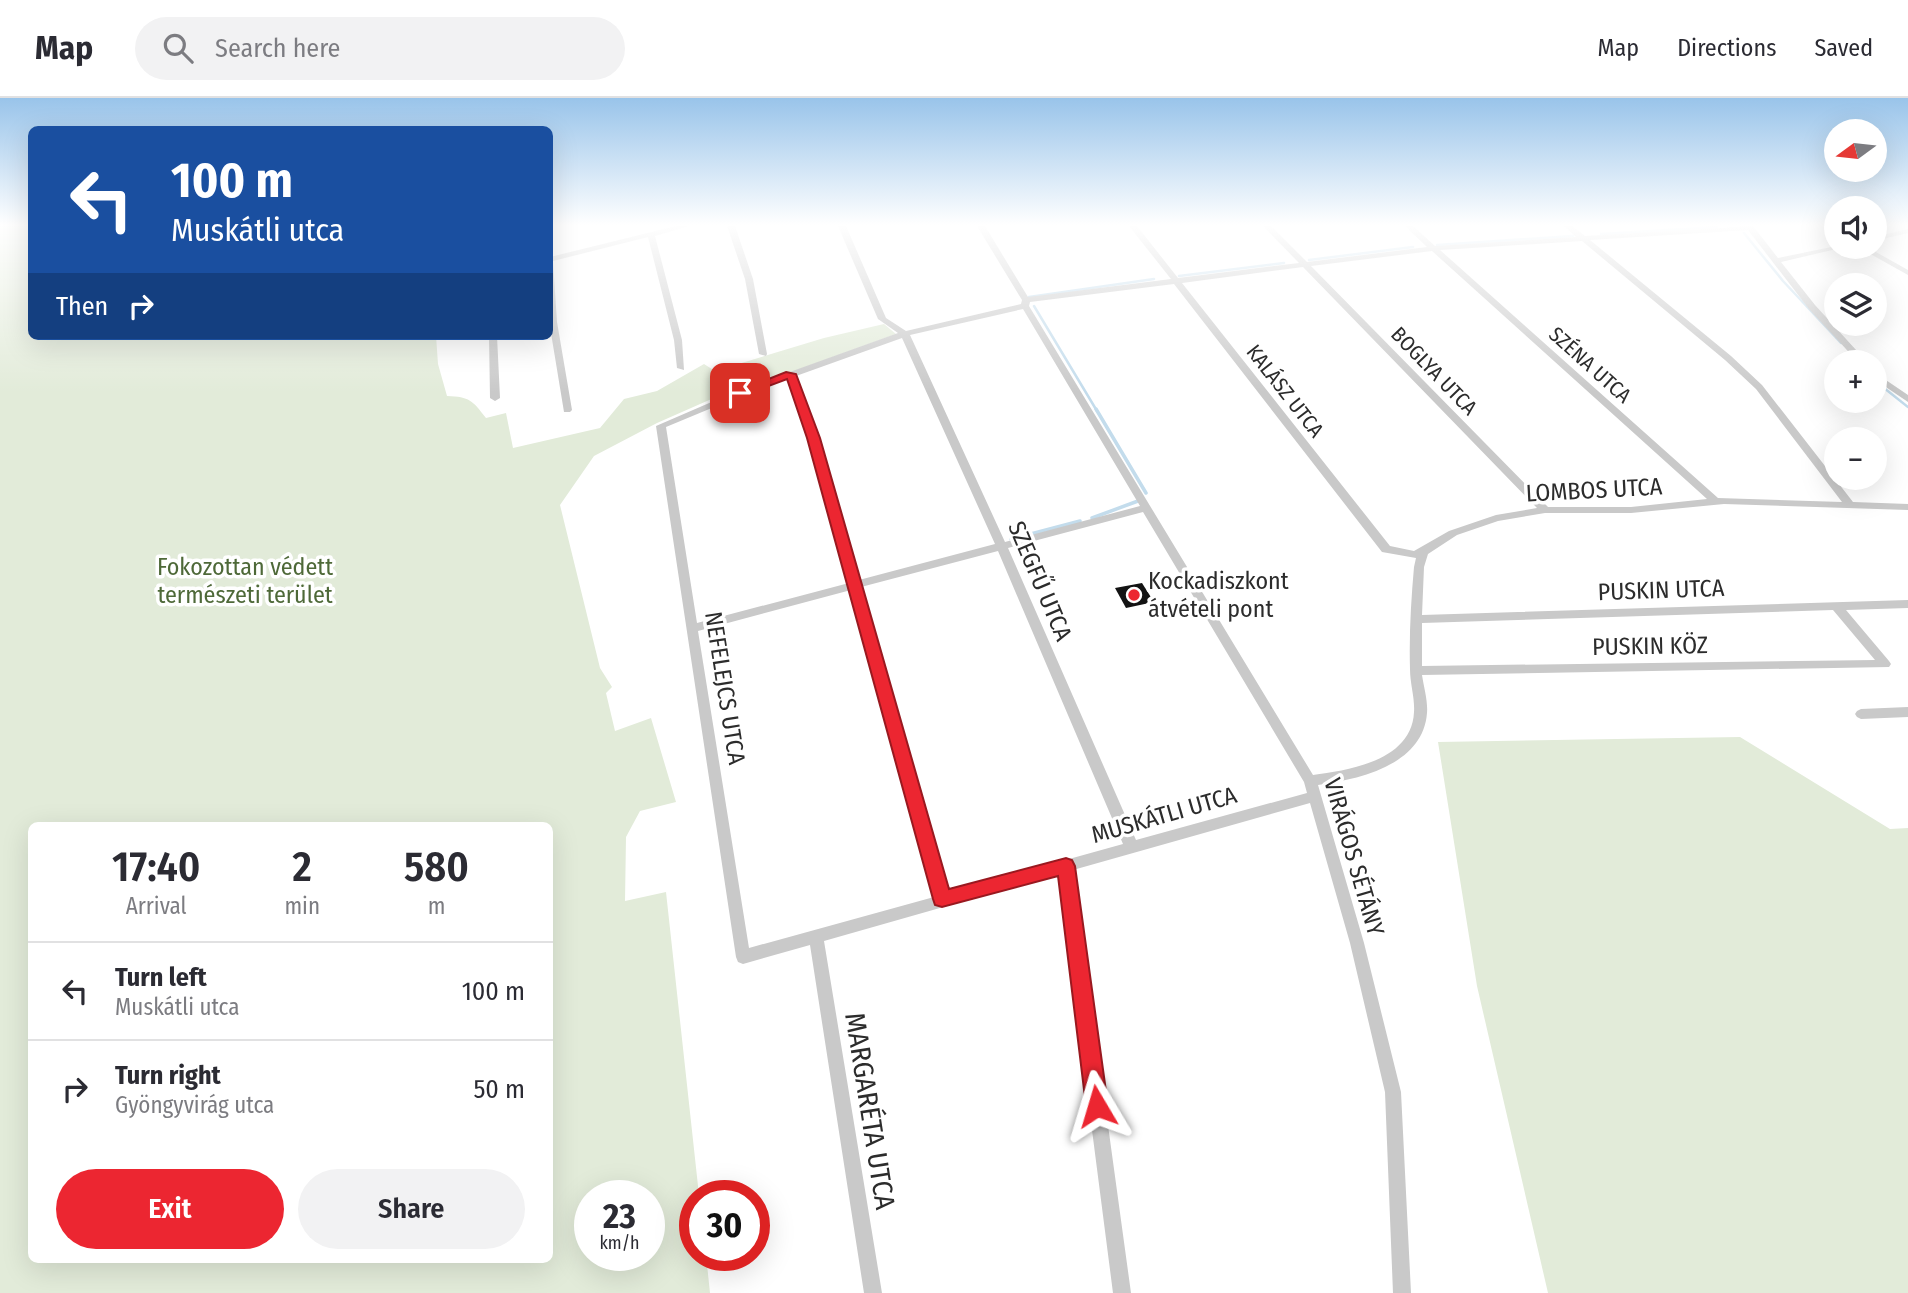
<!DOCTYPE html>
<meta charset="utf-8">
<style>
:root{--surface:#fff;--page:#f2f2f3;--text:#2b2b33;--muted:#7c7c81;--line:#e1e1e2;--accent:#ec2631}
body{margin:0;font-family:"Fira Sans Condensed",sans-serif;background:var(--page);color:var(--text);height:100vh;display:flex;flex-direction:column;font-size:26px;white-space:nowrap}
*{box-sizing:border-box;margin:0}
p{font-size:23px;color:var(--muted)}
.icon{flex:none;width:38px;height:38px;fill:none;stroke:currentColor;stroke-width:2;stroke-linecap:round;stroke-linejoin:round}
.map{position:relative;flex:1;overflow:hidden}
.drawer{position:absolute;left:28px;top:724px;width:525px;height:441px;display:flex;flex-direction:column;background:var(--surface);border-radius:10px;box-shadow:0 7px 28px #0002}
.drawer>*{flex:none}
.guide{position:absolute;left:28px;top:28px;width:525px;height:214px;border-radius:10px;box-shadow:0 7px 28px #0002;background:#1a4fa0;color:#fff;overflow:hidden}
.needle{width:46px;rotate:255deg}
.tools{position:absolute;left:1824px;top:21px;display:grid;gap:14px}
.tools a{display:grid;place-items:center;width:63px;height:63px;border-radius:50%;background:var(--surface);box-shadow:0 7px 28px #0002;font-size:35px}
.speed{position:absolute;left:574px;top:1082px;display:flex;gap:14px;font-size:35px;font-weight:700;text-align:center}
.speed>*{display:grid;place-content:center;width:91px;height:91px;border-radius:50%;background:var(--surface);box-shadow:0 7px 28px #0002;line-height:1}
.speed small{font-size:18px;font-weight:400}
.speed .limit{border:10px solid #d22;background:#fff;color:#111}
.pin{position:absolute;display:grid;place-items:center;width:60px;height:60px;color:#fff;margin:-30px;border-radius:14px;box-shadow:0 4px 10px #0006}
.me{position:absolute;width:77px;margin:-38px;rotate:353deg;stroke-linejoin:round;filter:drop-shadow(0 0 5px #0008)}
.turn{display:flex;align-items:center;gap:24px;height:147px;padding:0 28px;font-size:32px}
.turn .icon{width:91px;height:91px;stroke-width:2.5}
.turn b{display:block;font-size:49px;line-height:60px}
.then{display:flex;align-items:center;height:66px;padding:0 28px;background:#0003;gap:14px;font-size:26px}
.eta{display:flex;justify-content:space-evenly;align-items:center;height:119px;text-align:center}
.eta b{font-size:42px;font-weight:600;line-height:49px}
.primary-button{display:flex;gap:14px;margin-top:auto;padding:14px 28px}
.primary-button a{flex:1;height:80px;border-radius:42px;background:var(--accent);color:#fff;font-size:28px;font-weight:600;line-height:80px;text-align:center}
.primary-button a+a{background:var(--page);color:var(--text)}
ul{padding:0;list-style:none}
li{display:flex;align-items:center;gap:21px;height:98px;padding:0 28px;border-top:2px solid var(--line)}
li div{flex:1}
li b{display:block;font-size:26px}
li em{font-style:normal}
header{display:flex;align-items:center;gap:42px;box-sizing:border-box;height:98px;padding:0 35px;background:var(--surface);border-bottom:2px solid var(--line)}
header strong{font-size:33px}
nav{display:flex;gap:38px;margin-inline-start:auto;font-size:24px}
.search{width:490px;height:63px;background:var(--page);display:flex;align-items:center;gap:18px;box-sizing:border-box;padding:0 24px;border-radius:38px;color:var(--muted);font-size:26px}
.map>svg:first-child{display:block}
.green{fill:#e2ebd9;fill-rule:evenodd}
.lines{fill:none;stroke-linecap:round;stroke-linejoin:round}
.stream-far1{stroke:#c3dcec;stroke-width:2.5}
.stream{stroke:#c3dcec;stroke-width:3.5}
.building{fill:#131313}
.minor{fill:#c9c9c9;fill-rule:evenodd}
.route{fill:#ec2631;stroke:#991920;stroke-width:2}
.poi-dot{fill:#ec2631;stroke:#fff;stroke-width:2.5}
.labels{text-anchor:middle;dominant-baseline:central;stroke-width:7;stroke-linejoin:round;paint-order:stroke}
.far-street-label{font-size:21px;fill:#2c2c2c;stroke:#fff}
.street-label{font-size:24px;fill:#2c2c2c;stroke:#fff}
.park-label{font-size:24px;fill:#4e6938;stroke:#fff}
.poi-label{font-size:24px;fill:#2c2c2c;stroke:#fff;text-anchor:start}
.near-street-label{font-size:28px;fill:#2c2c2c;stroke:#fff}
</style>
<header>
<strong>Map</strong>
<div class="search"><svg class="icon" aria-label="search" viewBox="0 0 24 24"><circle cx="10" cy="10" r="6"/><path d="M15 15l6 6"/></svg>Search here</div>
<nav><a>Map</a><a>Directions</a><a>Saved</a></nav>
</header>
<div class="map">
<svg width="1908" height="1195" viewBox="0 0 1908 1195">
<rect width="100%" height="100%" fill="#fff"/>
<path class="green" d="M0,128h31l1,110h404l2,28 9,32c23,1 25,4 39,22l20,-5 7,35 87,-20 24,-29 33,-8 47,-27 11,7 109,-33 60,-14 12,10 -151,55 -4,-3 -84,37 -63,33 -34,49 40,163 12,19 -6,6 9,38 36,-13 25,84 -36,9 -14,26 -1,64 41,-9 33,303h-4v60h11l4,38h-710zM32,728h518v434h-518zM590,1097h59v60h-59z
M1740,639l150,92 18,-1v465h-360l-71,-307 -39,-244z"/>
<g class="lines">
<path class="stream-far1" d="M1744,135l39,48 58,62
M1601,136l116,-7
M1437,147l136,-9
M1309,162l104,-13
M1179,178l105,-13
M1029,199l125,-18
M1034,208l63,105
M1874,282l34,27"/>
<path class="stream" d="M1096,311l50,84
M1092,420l46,-17
M1011,441l69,-18"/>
</g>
<path class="building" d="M1142,485l12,19 -28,6 -11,-20z"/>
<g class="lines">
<path class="minor" d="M676,128h13l-34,10 27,104 2,30 -7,-2 -3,-28 -26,-103 -95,24 4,61 15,88 -2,2h-6l-14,-85v-70z
M727,128h8l18,53 14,75 -1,2 -7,-2 -14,-75z
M838,128h8l40,92 20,13 115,-27 1,-4 -45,-74h8l43,71 143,-18 -42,-53h8l41,52 121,-15 -36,-37h8l36,36 120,-15 -22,-21h8l22,20 141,-9 -12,-11h8l13,10 168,-10 25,32 58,-12 9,1 -64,15 34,43 52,57h-9l-49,-53 -61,-79 -158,10 141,116 31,29 91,117 55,2v6l-184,-6 -93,9h-86l-47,8 -41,14 -29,19 -4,13 -2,48 486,-15v8l-62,2 43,51 2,3 -2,3 -467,8c2,13 6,26 5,38 -4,52 -67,66 -109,72l46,158 37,149 10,201h-18l-8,-201 -35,-149 -40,-140 -237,67 58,423h-18l-54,-419 -235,67 58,352h-18l-54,-348 -67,19 -5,-2 -2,-5 -80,-531 81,-35 161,-58 -20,-14zM1582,143l143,119 31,29 86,113 -124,-4 -278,-248zM1432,153l275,248 -76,8h-83l-237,-241zM1303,169l234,241 -41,7 -47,16 -35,20 -24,-5 -208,-263zM1174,186l208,268 34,6 -2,9c-3,34 -5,68 -4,102 0,15 5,29 4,43 -2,48 -63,58 -101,63l-284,-469 1,-4zM1023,211l117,197 -135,36 -95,-207zM902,240l93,206 -136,36 -40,-142 -23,-62zM788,281l21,59 40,145 -152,40 -31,-196 77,-32zM1143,414l161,270 3,11 -171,47 -128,-292zM998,453l125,293 -176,49 -86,-306zM851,492l83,307 -185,51 -51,-317zM1833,512l42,50 -453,6v-43z
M1908,131v4l-34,8v-4z
M1858,149h9l41,23v5z
M489,238h8l3,62 -5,3 -5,-3z
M1874,274l34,23v7l-34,-23z
M1908,609v10l-47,2 -4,-2 -2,-3 2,-3 4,-2z"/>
</g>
<linearGradient id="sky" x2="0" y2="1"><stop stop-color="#99c4ea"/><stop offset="0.43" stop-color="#fff"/><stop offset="1" stop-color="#fff" stop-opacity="0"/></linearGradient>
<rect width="1908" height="295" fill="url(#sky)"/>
<path class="route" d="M786,274l10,2 24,64 129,451 117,-31 6,2 3,6 33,240 -3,8 -8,3 -7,-3 -4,-8 -28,-230 -116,31 -7,-2 -2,-6 -126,-461 -20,-59 -42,16 -11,-2z"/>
<circle class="poi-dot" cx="1134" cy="497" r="7"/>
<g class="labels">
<g class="far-street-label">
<text transform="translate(1590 267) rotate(42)">SZÉNA UTCA</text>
<text transform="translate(1434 273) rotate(46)">BOGLYA UTCA</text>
<text transform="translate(1285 293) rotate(52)">KALÁSZ UTCA</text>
</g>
<g class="street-label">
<text transform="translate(1594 392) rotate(-3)">LOMBOS UTCA</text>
<text transform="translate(1040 483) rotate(67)">SZEGFŰ UTCA</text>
<text transform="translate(1661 492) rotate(-2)">PUSKIN UTCA</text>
<text transform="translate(1650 548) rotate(-1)">PUSKIN KÖZ</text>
<text transform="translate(725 590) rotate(81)">NEFELEJCS UTCA</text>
<text transform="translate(1164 717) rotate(-16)">MUSKÁTLI UTCA</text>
<text transform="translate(1354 759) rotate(74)">VIRÁGOS SÉTÁNY</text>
</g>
<g class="park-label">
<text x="245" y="469">Fokozottan védett<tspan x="245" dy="28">természeti terület</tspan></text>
</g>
<g class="poi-label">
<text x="1148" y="483">Kockadiszkont<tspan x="1148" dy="28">átvételi pont</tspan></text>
</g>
<g class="near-street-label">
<text transform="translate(870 1013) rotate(81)">MARGARÉTA UTCA</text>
</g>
</g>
</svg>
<div class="tools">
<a><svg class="needle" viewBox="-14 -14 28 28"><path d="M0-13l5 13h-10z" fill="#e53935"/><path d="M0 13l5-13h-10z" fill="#7c7c81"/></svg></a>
<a><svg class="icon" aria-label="sound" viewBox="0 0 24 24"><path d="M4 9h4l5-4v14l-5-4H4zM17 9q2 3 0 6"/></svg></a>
<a><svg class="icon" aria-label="layers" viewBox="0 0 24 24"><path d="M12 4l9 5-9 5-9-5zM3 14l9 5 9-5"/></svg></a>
<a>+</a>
<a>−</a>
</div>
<div class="speed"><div>23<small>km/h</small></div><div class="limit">30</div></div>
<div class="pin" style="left:740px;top:295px;background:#d93025"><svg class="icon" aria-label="arrive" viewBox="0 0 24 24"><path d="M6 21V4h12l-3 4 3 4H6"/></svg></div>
<svg class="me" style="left:1097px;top:1008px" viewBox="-20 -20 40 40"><path d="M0-17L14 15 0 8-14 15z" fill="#ec2631" stroke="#fff" stroke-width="4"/></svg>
<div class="guide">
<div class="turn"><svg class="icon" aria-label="left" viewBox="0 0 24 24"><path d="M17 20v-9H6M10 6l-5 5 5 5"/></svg><div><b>100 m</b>Muskátli utca</div></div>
<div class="then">Then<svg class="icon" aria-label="right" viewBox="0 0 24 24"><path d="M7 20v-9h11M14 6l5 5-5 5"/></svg></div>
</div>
<section class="drawer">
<div class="eta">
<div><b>17:40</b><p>Arrival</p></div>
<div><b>2</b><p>min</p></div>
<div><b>580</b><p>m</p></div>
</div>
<ul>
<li><svg class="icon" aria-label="left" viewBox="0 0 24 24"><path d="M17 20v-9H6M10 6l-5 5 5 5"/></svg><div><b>Turn left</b><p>Muskátli utca</p></div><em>100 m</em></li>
<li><svg class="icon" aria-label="right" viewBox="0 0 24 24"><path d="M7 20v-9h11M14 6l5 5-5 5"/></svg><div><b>Turn right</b><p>Gyöngyvirág utca</p></div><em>50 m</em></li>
</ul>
<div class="primary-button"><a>Exit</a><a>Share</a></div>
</section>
</div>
